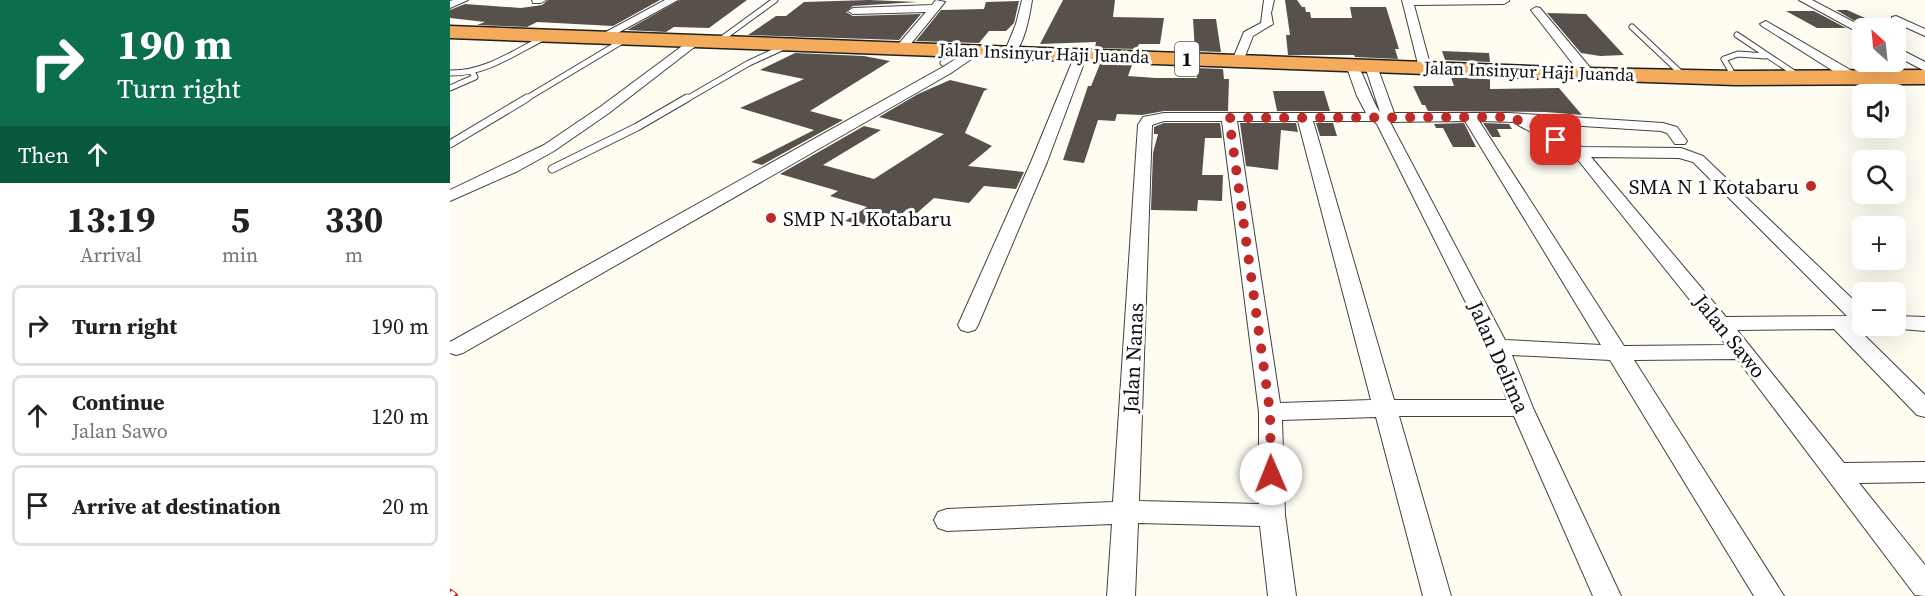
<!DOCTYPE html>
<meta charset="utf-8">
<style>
:root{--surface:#fff;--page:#f2f2f2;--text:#222;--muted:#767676;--line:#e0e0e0}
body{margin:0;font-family:"Source Serif 4",serif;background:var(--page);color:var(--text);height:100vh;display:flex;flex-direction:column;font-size:22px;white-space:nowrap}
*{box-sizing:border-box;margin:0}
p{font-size:20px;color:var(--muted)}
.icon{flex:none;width:33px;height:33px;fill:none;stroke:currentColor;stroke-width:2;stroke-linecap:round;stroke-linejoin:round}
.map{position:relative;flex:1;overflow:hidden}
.sheet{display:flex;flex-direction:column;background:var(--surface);width:450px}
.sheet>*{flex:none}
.banner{background:#0b6e4f;color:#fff;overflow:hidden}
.needle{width:39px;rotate:333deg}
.fabs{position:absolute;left:1402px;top:18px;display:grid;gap:12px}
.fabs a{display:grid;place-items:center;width:54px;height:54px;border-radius:9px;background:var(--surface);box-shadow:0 6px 24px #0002;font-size:30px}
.pin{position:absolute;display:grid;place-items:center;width:51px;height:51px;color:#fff;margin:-26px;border-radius:12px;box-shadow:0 3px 9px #0006}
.me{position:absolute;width:66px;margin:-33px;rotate:359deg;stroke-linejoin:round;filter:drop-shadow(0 0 4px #0008)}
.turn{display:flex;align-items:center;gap:21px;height:126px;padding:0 18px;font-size:27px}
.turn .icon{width:78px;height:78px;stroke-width:2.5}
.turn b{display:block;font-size:42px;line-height:51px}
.then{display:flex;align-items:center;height:57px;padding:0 18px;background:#0003;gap:12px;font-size:22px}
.eta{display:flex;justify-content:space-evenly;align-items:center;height:102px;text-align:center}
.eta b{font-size:36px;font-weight:700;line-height:42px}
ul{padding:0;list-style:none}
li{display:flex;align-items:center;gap:18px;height:81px;margin:0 12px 9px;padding:0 6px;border:3px solid var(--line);border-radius:9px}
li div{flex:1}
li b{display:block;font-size:22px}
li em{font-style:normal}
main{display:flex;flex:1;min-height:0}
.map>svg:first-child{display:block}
.building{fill:#58514b}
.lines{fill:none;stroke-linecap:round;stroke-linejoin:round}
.lane-far1-casing{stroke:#424242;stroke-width:7}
.lane-casing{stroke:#424242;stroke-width:9}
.street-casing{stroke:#424242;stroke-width:2}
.highway-casing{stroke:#202020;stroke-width:3}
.lane-far1{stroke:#fff;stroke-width:5}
.lane{stroke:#fff;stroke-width:7}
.street{fill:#fff;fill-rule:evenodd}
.highway{fill:#f4ab5b;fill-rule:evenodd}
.rail-casing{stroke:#c02a26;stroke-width:8}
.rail{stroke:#fff;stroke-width:6;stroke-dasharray:17;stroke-linecap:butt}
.route{stroke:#c02a26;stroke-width:10;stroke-dasharray:0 18}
.poi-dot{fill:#c02a26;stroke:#fff;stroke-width:2}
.labels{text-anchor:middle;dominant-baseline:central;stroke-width:6;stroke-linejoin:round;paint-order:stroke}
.far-street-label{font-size:18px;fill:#0f0f0f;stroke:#fff}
.shield{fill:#fff;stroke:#575757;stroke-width:1.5}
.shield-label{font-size:20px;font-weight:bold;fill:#0f0f0f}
.poi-label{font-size:21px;fill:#0f0f0f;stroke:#fff;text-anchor:end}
.street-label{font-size:21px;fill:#0f0f0f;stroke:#fff}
</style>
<main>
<section class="sheet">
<div class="banner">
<div class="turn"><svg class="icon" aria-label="right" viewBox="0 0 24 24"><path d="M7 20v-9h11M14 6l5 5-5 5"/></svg><div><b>190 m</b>Turn right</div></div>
<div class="then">Then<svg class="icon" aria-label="ahead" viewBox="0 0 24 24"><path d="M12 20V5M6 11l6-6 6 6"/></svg></div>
</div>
<div class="eta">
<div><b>13:19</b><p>Arrival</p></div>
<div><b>5</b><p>min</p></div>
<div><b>330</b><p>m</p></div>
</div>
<ul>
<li><svg class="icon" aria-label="right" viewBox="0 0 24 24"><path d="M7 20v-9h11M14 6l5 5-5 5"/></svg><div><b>Turn right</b></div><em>190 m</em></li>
<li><svg class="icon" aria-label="ahead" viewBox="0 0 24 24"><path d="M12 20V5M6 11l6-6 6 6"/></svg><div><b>Continue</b><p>Jalan Sawo</p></div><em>120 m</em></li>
<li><svg class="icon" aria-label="arrive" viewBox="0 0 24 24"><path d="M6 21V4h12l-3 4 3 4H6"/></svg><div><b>Arrive at destination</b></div><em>20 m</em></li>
</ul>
</section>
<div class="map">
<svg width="1475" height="596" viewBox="0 0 1475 596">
<rect width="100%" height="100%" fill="#fffdf2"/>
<path class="building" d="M98,0h112l-47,26 -76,-4 -10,5 -50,-2 8,-3 -35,-4v-8l15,-6 56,4 21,-3z
M230,0h67l-38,28 -35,-1 -8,5 -39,-2z
M419,0l49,2 -65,4 -7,6 7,4 68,-2 -22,26 -151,-5 28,-19h10l18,-14z
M613,0h52l-2,17 51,1 -4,26h-21l-2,5 -42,-1 1,-6 -56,2z
M835,0h12l5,7h3l1,5h4l1,6h41l-2,-11h36l13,42h-4l3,10 -43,-2 -1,-2h-66l-2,-20h4z
M569,1l-5,22 -8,8h-17l-10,12 -63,-2 25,-31 43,-1 2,-7z
M1386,10h11l41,18h-21z
M1336,11h28l32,17h-29z
M1097,13l39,1 38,41 -24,1 -19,-3z
M743,19h23l5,33 -26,-1z
M992,51l47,2 1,9 -45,-2z
M345,53l69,3 26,5 -80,50 33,9 -81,45 -11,-3 63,-32 -74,-22 64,-29 -44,-9z
M650,64l32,1 -4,11 28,2h41l-1,-10 27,1 1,10h5l-1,32h-64l-22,4 -25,-1 -2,7 -17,-1 -14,43 -21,-3 25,-74h3z
M1001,77l39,2v10l69,-1 23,27 -36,-3 -118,-1 -3,-6h-3l-9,-19h41z
M500,80l38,9 -4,2 -19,42 27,13 -24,20 56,6 -8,17 -32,-3 -15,17 -35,-5 -17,15 -11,-3 -20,19 -41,-8 22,-14 -37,-11 8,-5 -58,-17 84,-48 17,4 -58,35 51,14 70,-45 -65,-17 39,-23z
M823,91h51l6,20h-53z
M714,123h56l2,15h-17l-3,37h21l-1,26 -24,-1 -1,11 -46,-1 2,-57 5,-19h-4v-7z
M790,123h56l2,9 -17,-2 -3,40 -32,-4z
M866,123h17l4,13h-17z
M1014,123l12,24h-23l-10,-19h-7l-2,-4z
M1033,123l26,1 3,5h-15l4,8h-9z"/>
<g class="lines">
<defs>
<path id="lane-far1" d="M1182,27l52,49
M1287,35l63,42
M266,43l59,-43
M493,63l19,-12
M0,73c35,1 65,-21 95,-36
M1285,78l-11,-19 14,-5 27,2
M0,88l25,-11 -3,-5
M74,100l100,-60
M235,100l64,-37 37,-17"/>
<path id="lane" d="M0,144l77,-46
M102,169l85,-42 50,-29"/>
<path id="street" d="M3,0h15l-18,8v-7z
M82,0h14l-5,3h-8z
M215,0h13l-75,41 -4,2 -6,-4z
M486,0l9,2 -40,49 -4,1 -6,-4 31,-36 -73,2 -5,-3 5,-3 79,-3z
M572,0h10c-2,13 -8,50 -21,55l-6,-4 11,-27z
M814,0h10l-3,13 2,11 -20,12 -11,28h-8l-2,-3 12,-29 17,-9z
M952,0h107v1l-5,3 -90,1 17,63 -6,4 -6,-4z
M1349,0h13l53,28h-2v7z
M1086,7l4,1 53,63 1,3 -1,3h-10l-52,-67z
M1446,16l29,13v7l-33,-15v-4z
M1316,21l93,54 1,3 -1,3h-10l-87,-55 -2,-2z
M243,38l6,4 -2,3 -88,68 -55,38 -36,20 -68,30v-11l94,-45 56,-38z
M526,46l6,4 -2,3 -29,20 -488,280 -7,2 -6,-2v-11l493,-275z
M1446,47l29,15v9l-29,-15z
M631,51l6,4 -40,107 -69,163 -3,5 -7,2 -7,-2 -3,-5 73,-163 44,-107z
M902,61c10,3 19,40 28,51l-15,-46 6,-4 6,4 17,47h115l154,10 14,4 10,14 -2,3h-10l-8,-11 -6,-2 -125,-8 46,24 99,1 22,8 160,153v17h9l-14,3 67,66v22l-8,-2 -83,-86 -97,1 107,133 81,-1v20l-66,1 66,82v31l-10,-1 -178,-236 -103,1 150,236h-30l-144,-236 -98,-5 21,53 88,188h-28l-79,-180h-115l52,180h-28l-47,-179 -94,3 3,95 11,81h-28l-8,-70 -122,-3 -3,73h-28l5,-72 -165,7 -9,-3 -4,-8 4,-8 9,-3 166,-7 25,-377 5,-8 21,-4h202l-9,-17 -11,-31zM714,121h58l37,291v92l-120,-3 13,-376zM787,121h61l73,279 -91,3zM863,121h61l3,3 111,223 19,53h-113zM1015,121l136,224 -96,-5 -115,-218zM1029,121l37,1 2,3 56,30 152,190 -102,1zM1141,157l88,1 14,4 154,154 -121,1z
M1446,316l29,1v14l-36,-3 -2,-2h9z"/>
<path id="highway" d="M0,26l1138,42 147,3 190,-1v14l-190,1 -147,-5 -1138,-42z"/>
</defs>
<use href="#lane-far1" class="lane-far1-casing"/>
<use href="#lane" class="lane-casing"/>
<use href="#street" class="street-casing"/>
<use href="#highway" class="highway-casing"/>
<use href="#lane-far1" class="lane-far1"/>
<use href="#lane" class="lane"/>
<use href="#street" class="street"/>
<use href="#highway" class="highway"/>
<defs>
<path id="rail" d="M0,593l4,3"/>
</defs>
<use href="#rail" class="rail-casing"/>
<use href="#rail" class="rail"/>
</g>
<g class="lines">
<path class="route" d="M821,474l-1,-62 -41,-294 280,-1 25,9 22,14"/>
</g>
<g class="poi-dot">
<circle cx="1361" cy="186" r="6"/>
<circle cx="321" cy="218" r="6"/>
</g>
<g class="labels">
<g class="far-street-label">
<text transform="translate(594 53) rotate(2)">Jalan Insinyur Haji Juanda</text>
<text transform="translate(1079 71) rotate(2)">Jalan Insinyur Haji Juanda</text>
</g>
<rect class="shield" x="725" y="42" width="24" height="34" rx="4.5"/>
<g class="shield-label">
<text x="737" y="59">1</text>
</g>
<g class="poi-label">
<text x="1349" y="186">SMA N 1 Kotabaru</text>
<text x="333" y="218" text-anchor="start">SMP N 1 Kotabaru</text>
</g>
<g class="street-label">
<text transform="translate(1280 336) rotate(51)">Jalan Sawo</text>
<text transform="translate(1049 357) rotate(66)">Jalan Delima</text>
<text transform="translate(683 358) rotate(-87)">Jalan Nanas</text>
</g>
</g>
</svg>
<div class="fabs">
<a><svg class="needle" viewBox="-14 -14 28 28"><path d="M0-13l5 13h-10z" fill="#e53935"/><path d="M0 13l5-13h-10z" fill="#767676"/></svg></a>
<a><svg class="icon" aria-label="sound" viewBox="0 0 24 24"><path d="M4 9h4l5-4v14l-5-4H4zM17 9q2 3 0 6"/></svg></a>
<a><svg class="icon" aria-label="search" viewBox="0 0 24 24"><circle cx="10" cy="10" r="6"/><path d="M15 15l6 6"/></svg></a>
<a>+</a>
<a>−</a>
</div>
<div class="pin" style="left:1106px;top:140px;background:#d93025"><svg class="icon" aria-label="arrive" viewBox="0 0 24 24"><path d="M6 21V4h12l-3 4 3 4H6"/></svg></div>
<svg class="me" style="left:821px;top:474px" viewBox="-20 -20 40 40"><circle r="19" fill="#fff"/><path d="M0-13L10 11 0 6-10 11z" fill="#c02a26"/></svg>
</div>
</main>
